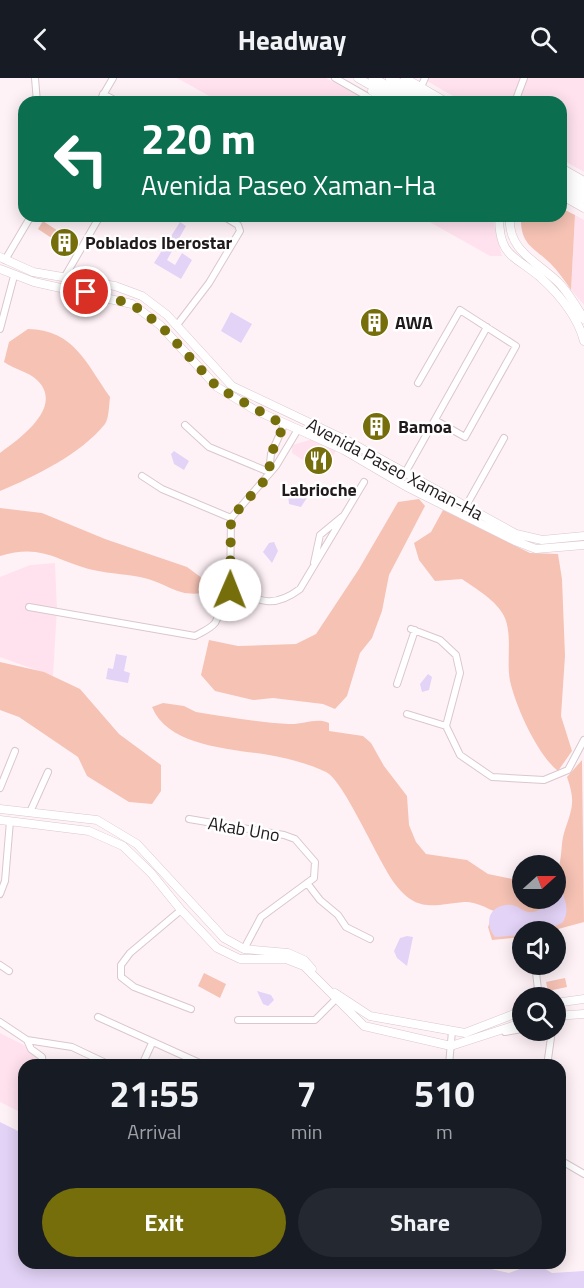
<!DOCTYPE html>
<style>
:root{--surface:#171b24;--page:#242831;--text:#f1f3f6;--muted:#9ea1a6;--accent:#766d0b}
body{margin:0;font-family:"Titillium Web",sans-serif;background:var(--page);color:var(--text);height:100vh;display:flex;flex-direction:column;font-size:22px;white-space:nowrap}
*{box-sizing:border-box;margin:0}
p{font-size:20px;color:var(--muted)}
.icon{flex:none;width:33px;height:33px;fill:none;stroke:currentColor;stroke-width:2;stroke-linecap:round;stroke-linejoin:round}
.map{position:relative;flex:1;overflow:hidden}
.details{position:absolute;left:18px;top:981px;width:548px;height:210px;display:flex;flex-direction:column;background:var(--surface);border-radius:18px;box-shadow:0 3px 15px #0003}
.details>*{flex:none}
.guide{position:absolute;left:18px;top:18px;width:549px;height:126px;border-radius:18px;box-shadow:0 3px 15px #0003;background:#0b6e4f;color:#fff;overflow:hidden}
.needle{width:39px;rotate:69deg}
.tools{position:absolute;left:512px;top:777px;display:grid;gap:12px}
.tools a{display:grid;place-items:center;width:54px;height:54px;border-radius:50%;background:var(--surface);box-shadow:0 3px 15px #0003;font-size:30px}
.pin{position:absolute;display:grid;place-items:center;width:51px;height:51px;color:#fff;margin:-26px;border:3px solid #fff;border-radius:50%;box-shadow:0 2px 6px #0007}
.me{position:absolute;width:66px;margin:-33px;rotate:1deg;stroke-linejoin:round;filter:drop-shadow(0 0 4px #0008)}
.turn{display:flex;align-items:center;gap:21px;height:126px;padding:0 24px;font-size:27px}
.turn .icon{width:78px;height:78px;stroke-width:2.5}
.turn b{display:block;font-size:42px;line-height:51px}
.eta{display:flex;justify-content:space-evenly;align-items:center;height:102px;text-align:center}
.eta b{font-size:36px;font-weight:700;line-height:42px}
.action{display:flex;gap:12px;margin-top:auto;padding:12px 24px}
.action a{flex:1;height:69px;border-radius:36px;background:var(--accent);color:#fff;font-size:24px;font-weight:700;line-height:69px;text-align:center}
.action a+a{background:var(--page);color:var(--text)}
header{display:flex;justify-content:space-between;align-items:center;height:78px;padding:0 24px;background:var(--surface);font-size:27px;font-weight:700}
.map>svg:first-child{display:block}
.built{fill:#ffe2ee}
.green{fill:#f5c2b4}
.water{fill:#e3d3f7}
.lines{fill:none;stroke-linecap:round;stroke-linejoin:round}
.minor-casing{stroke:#dac7cf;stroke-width:8}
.major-casing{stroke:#dac7cf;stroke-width:9}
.highway-casing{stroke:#dac7cf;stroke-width:10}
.minor{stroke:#fff;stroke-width:6}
.major{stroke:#fff;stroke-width:8}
.highway{stroke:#fff;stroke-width:9}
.route{stroke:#766d0b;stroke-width:10;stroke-dasharray:0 18}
.labels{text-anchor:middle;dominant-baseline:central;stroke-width:5;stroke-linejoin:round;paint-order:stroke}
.poi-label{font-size:18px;font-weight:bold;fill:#211a1d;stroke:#fff;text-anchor:start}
.street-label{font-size:18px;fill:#211a1d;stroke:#fff}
</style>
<header><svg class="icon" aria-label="back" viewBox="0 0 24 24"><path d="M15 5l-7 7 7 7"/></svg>Headway<svg class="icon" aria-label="search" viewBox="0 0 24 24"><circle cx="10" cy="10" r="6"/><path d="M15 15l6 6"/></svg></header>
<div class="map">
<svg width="584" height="1210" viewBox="0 0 584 1210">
<rect width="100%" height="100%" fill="#fff2f7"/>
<path class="built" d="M177,0h149l43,24h-149z
M422,0h162v94l-23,-13v-57h-98z
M575,137l9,5v85l-13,-15z
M419,138h73l10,40h-12z
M313,361l23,12 -14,22 -30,-20v-8z
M55,485l2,46 -4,67 -53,-19v-80l30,-12z
M0,955l24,12 16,16v4h-16v49l-24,-12z"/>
<path class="green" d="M561,130l14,7 -4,75c-6,-9 -13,-19 -21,-27 -18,-17 -30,-19 -29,-47h40z
M43,143l18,12 -5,8 -18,-12z
M28,251c46,1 58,34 82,68 -1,8 -1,21 -5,27 -24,30 -71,53 -105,67v-38c19,-14 65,-46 37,-73 -8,-8 -23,-11 -33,-18l5,-20z
M419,421l6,7 -36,69 -7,36 -10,27 -12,15 -13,43 -12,13 -12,-5 -50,-6 -20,2 -38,-9 -14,-16 8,-35 29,6 58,-2 20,-10 43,-65 39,-67z
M0,430l42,5 63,26 82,28 19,14 3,11c-30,6 -35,-5 -61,-13 -18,-5 -37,-5 -55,-9 -37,-9 -51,-27 -93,-14z
M443,432l87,43 28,1 4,25 3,77 -4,60 11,35 -14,20c-21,-17 -42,-64 -48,-90 -4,-21 3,-46 -6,-65 -8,-16 -28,-27 -42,-37l-27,2 -16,-21 -5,-17 17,-11z
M0,584l44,10 36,17 39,45 42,31v26l-9,13 -23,-2 -42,-26 -9,-19 -59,-40 -19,-7z
M163,625l21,3 12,6c31,5 62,10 92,12 15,1 28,-7 41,-1v8l34,5 8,7 13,23 23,30 2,29 7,17 10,12 41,6 21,14 34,7v17h33v-29l4,-3c3,-11 2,-23 5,-33 8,-25 12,-30 3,-56l15,-17 2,162 -33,9 -29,1v5l-30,3 -4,-13 6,-16c-9,-4 -20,-10 -30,-9 -30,3 -47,11 -69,-18 -16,-21 -52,-105 -69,-112 -17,-8 -38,-14 -57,-17 -36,-6 -101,-8 -117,-48z
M204,895l22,11 -6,14 -22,-12z
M565,900l2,9 -19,4 -2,-9z"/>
<path class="water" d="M180,144l6,4 -19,34 8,5 7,-12 10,7 -11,19 -27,-16z
M231,234l21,12 -11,19 -20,-12z
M174,373l15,10 -5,9 -10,-6 -3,-10z
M297,407l10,2 3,6 -9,14 -12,-3 -1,-9z
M274,464l4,9 -6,12 -9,-11 6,-9z
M116,576l11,2 -3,15 6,2 -2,10 -22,-4 2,-11 5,1z
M428,596l4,3 -3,13 -7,2 -2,-8z
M555,810l6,2c5,11 9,22 1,33l-20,8 -20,1v3l-27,2c-10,-12 -8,-30 11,-32 10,-2 14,5 22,7 8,1 13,-3 18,-6l1,-7 8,-1z
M407,858l6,1 -6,29 -10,-8 -3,-7 6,-13z
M257,913l14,4 3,5 -6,6 -5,-2z
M0,1044l24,12v129h440l45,10 19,-7h12l12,7 32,-2v17h-584z"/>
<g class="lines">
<defs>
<path id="minor" d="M35,0l2,24
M335,0l42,24
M421,9l4,-9
M103,16l15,8
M99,24l14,-24
M515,24l9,-24
M5,182l26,-44
M64,200l36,-62
M177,247l32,-42 31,-52 -2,-6 -15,-9
M0,251l14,-53
M418,305l42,-73 56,36 -51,91 -30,-17
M185,347l24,22 60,25
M269,394l2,-18 13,-29
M405,395l82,-146
M142,398l20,13 69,29
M466,428l38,-68
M314,485l6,-28 23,-19
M230,512l1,-72 45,-52 21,-35
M29,529l166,29c7,-4 15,-7 20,-13 8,-13 4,-31 21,-35 24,16 40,19 64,1l64,-107
M411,551l29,11 16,15 4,18 -14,53 14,29 32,22 52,3 24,-10 16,-30
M397,606l18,-54
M407,636l39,12
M0,710l15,-37
M30,734l18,-40
M189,741l95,16 11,4 20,23 -1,16 -53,39 -17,32
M307,805l13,17 18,15 8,12 24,12
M0,816l5,-13 5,-60
M181,832l-51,43 -9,12v12l13,10 57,22
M535,886l4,34
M0,887l9,6
M98,939l106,48
M238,942h77l20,-20
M0,944l27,18 45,7 38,18
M505,954l17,-3
M27,962l4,9 11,8 1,8
M548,981l4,-29
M142,987l10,-22
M449,987l3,-34
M560,1082l24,14"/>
<path id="major" d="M358,0l42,24
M405,0l41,24
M372,13l7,5 3,6
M561,90l23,13
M561,117l23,13
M499,138c0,41 15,39 41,61 20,18 37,38 44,64
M510,138c-3,36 29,46 50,68 10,11 17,23 24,35
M0,179l33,15 82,14 27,10 25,19 65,71 116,55 168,93 26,6 42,-4
M0,191l34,13 98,22 28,21 57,62 38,23 89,40 65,38 106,53 21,8 48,-4
M0,731l97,11 40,24 87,94 20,11 44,4 16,7 8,9
M0,742l89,11 34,15 28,27 30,37 36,38 23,11h46l18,7 60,60 87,20 71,-23
M335,915l35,23 95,17 57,-22
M555,925l29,-4
M555,938l29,-2"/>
<path id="highway" d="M373,0l41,24
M390,0l42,24
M561,98l23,14
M561,108l23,13"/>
</defs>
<use href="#minor" class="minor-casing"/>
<use href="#major" class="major-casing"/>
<use href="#highway" class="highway-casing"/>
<use href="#minor" class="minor"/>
<use href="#major" class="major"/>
<use href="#highway" class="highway"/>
</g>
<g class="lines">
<path class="route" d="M86,214l46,12 28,21 57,62 67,38 -13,29 -2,18 -4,8 -34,38 -1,72"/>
</g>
<defs>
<symbol id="building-disc" viewBox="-11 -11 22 22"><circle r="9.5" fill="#766d0b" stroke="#fff"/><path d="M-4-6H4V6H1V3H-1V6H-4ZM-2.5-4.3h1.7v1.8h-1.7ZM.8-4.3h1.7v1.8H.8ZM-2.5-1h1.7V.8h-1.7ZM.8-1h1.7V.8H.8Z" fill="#fff"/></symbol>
<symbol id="restaurant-disc" viewBox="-11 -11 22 22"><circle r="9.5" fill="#766d0b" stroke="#fff"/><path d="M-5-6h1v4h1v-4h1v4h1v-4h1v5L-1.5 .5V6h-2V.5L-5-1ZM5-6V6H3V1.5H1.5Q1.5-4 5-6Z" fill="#fff"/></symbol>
</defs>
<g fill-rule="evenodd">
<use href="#building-disc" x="48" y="148" width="33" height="33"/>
<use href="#building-disc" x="358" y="228" width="33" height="33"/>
<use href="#building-disc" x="360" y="332" width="33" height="33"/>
<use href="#restaurant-disc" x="302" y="366" width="33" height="33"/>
</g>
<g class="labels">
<g class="poi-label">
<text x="85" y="164">Poblados Iberostar</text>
<text x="395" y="244">AWA</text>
<text x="398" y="348">Bamoa</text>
<text x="319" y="411" text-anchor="middle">Labrioche</text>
</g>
<g class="street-label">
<text transform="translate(395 391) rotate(28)">Avenida Paseo Xaman-Ha</text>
<text transform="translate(244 751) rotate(10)">Akab Uno</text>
</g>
</g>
</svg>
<div class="tools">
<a><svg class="needle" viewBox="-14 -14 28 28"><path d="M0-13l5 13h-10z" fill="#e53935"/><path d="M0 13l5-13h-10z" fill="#9ea1a6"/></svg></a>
<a><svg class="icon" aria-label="sound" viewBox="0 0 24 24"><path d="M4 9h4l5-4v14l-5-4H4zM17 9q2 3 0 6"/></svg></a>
<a><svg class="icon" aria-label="search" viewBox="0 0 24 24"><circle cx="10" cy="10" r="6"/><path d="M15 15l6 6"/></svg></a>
</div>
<div class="pin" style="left:86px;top:214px;background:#d93025"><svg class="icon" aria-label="arrive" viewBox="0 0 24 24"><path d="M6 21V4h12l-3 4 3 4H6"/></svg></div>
<svg class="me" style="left:230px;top:512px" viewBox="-20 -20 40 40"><circle r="19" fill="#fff"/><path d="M0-13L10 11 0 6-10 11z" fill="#766d0b"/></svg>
<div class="guide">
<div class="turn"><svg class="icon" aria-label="left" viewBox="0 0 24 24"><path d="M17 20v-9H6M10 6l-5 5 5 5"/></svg><div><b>220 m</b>Avenida Paseo Xaman-Ha</div></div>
</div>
<section class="details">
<div class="eta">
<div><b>21:55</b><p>Arrival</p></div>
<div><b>7</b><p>min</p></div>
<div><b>510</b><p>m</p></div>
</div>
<div class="action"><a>Exit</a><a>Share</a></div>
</section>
</div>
